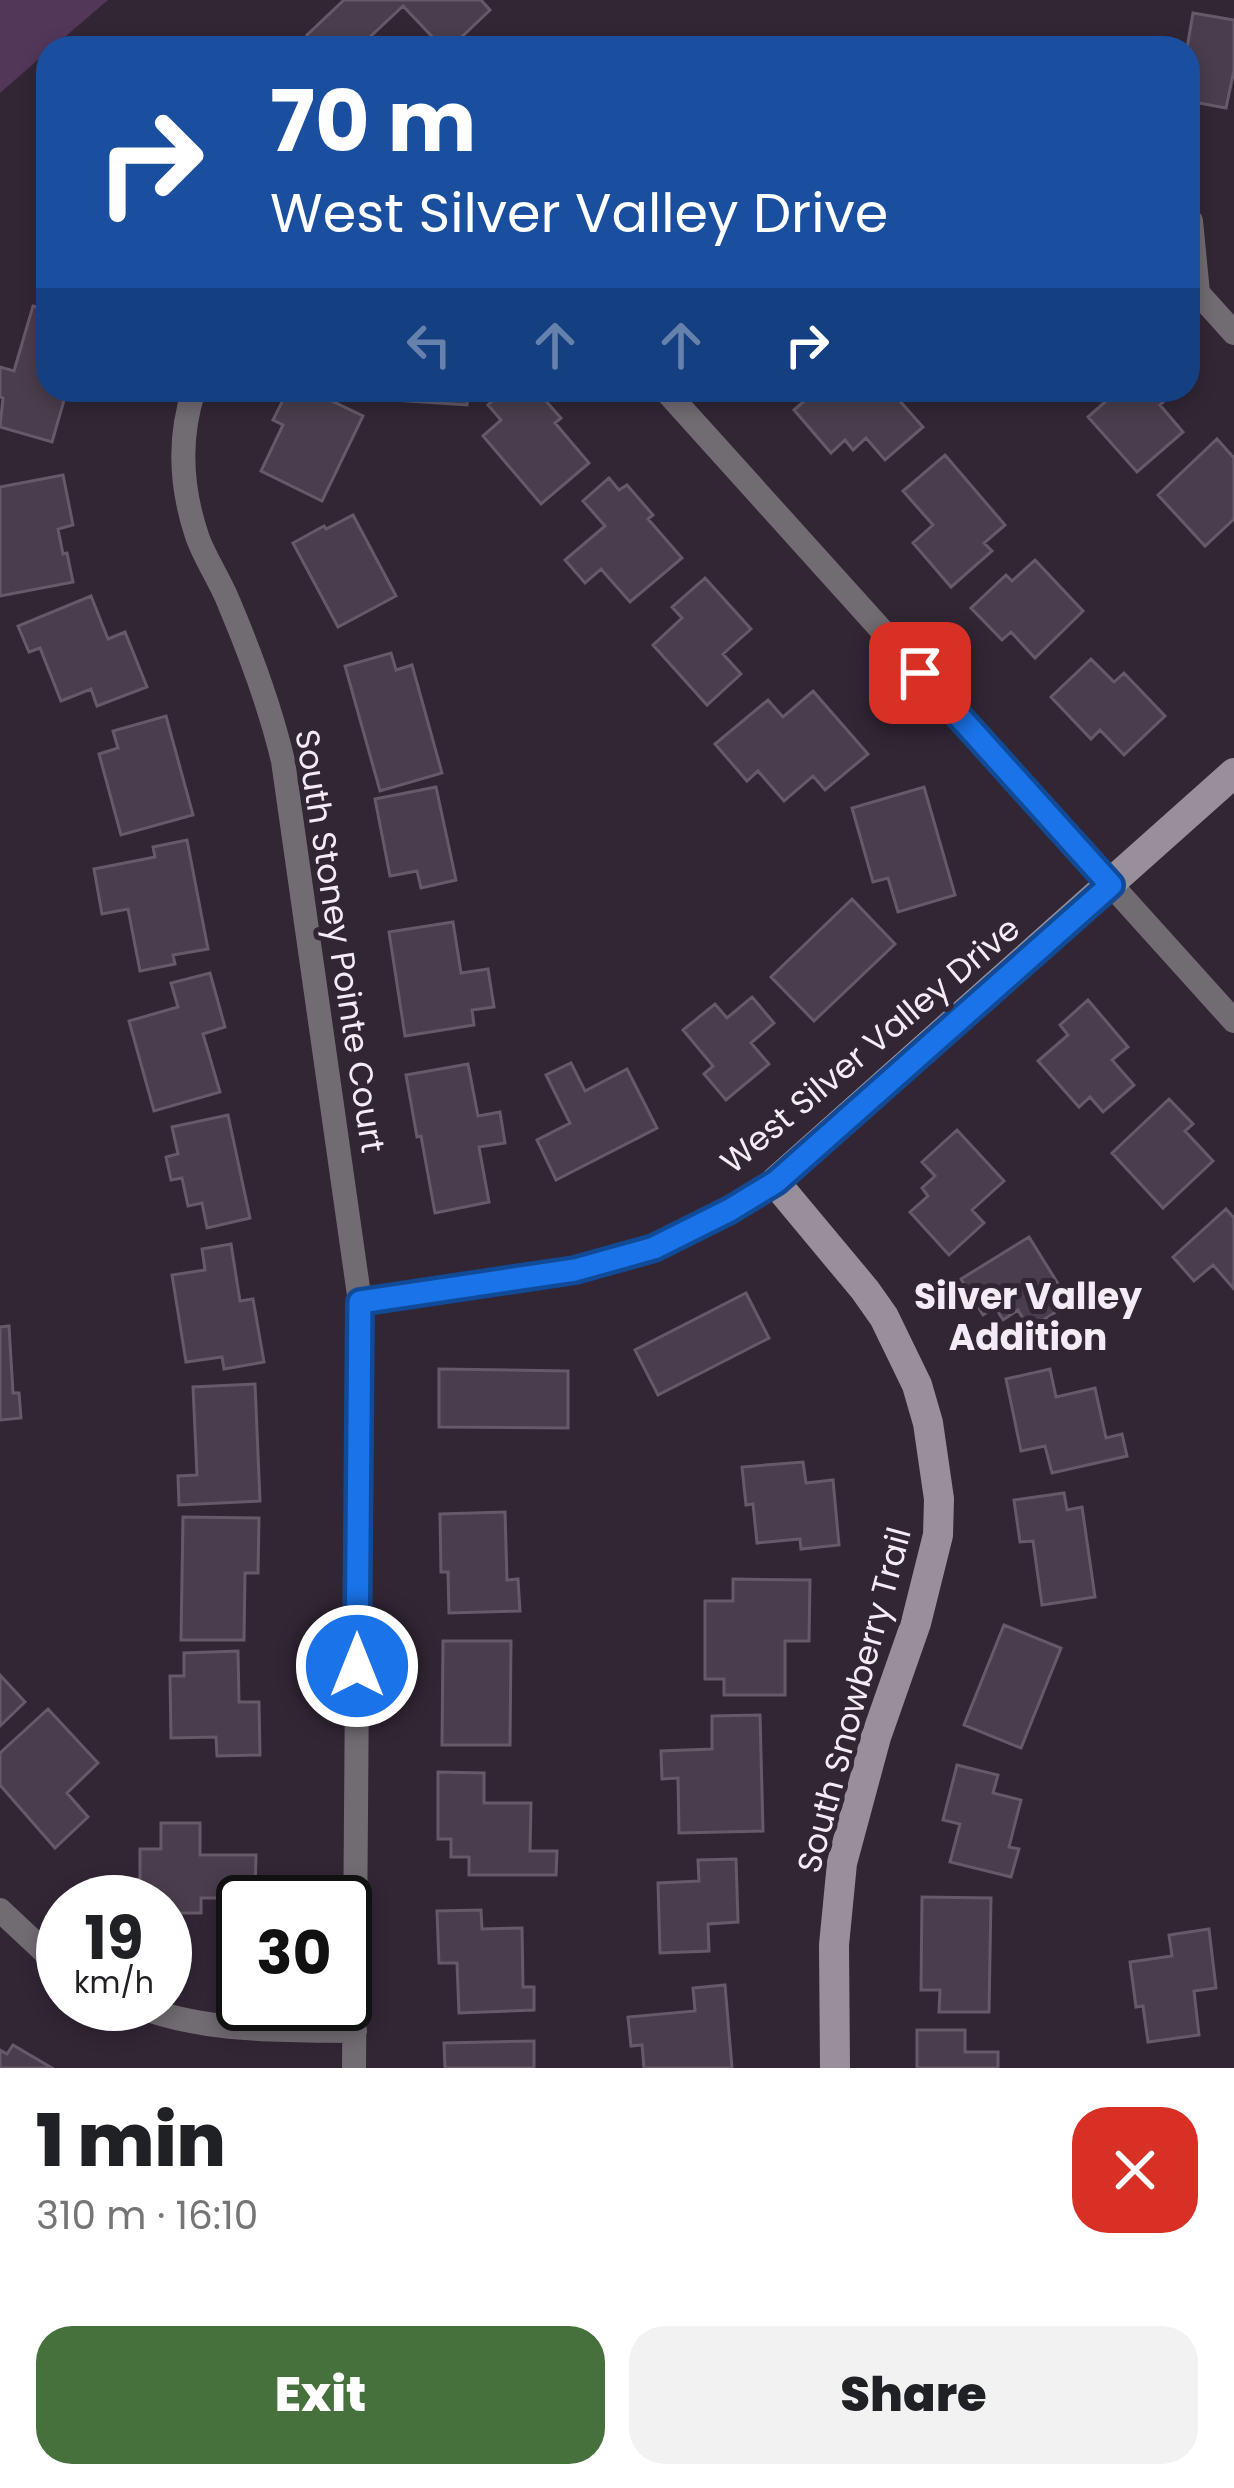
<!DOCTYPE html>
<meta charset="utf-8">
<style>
:root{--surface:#fff;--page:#f2f2f2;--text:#202124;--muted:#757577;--accent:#46713d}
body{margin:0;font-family:Poppins,sans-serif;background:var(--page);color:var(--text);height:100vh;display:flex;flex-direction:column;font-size:45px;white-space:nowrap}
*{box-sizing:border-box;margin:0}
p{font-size:39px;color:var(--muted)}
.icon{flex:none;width:66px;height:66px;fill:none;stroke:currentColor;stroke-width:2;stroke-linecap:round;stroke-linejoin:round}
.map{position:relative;height:2068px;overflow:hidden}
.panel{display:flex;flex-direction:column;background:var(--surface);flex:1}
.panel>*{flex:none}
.top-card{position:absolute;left:36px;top:36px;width:1164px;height:366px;border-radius:36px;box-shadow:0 6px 18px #0003;background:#1a4fa0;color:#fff;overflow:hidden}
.speed{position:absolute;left:36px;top:1875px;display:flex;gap:24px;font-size:60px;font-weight:700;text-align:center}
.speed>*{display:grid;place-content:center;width:156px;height:156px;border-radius:50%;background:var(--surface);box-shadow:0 6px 18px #0003;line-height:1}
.speed small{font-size:30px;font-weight:400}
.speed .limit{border:6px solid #111;border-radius:18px;background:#fff;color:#111}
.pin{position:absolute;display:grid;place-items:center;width:102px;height:102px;color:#fff;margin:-51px;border-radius:24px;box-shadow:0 6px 18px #0006}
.me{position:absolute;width:132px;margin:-66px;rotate:0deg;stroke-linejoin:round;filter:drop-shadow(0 0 9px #0008)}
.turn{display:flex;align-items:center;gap:42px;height:252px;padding:0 36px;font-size:54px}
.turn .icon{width:156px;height:156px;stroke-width:2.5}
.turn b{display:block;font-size:84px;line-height:102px}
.lanes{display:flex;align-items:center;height:114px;padding:0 36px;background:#0003;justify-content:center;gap:60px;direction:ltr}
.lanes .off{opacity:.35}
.round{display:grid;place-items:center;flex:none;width:126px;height:126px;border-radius:36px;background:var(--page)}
.summary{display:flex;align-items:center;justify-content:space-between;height:204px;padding:0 36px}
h1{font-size:72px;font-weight:800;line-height:90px}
.button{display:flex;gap:24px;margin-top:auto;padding:24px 36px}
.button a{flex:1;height:138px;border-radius:36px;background:var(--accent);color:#fff;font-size:48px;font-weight:800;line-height:138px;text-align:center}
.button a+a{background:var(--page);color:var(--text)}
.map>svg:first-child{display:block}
.green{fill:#523759}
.building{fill:#4a3d4d;stroke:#665969;stroke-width:3}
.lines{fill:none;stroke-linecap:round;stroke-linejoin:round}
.street{stroke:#716b72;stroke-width:24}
.secondary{stroke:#988f9b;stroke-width:30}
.route-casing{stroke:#114b97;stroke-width:30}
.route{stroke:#1a73e8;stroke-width:21}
.labels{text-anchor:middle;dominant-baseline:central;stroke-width:10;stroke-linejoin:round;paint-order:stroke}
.street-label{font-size:33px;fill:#f3ebf5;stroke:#322635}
.neighbourhood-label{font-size:36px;font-weight:bold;fill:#f3ebf5;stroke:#322635}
</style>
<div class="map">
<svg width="1234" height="2068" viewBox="0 0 1234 2068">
<rect width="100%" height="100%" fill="#322635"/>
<path class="green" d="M0,0h108l-56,48h-4v3l-48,42z"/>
<path class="building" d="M344,0h137l9,10 -40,38h-7l-40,-42 -45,42h-38l-13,-13z
M1193,13l41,7v50l-8,38 -38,-7 -1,-53z
M33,306l15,4v80h19l-15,52 -52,-15 3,-29 -3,-1v-30l14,4z
M288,390h47l-5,10 33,16 -41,85 -61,-30 22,-46 -10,-5z
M395,390h73l-1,15 -72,-5z
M505,390h31l25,28 -6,5 34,40 -48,41 -58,-68 18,-16 -13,-15z
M817,390h73l33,37 -38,33 -19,-22 -13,12 -8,-10 -14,13 -37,-43z
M1109,390h62l2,3 -13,12 23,27 -46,40 -49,-55 25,-22z
M1217,439l17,19v61l-29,27 -47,-51z
M945,455l60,70 -21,18 8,8 -41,36 -38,-44 20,-18 -30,-34z
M63,475l10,50 -15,4 5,25 4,-1 6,29 -73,14v-109z
M609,478l10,12 8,-5 26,30 -5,4 34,39 -52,44 -29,-33 -16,14 -20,-23 40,-34 -22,-25z
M353,515l43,81 -58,31 -45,-84 31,-17 2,3z
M1035,560l48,51 -48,47 -24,-26 -9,8 -31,-32 35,-33 6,6z
M705,578l46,51 -28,25 18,20 -34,31 -54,-60 29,-27 -10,-11z
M91,596l17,43 17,-7 22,55 -50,19 -6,-17 -30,12 -21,-53 -11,4 -11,-26z
M391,653l5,17 16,-5 30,108 -62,18 -35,-125z
M1091,659l23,23 10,-9 41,43 -41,39 -24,-25 -9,9 -40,-42z
M813,691l55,63 -43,36 -12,-14 -29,25 -26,-30 -11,10 -32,-37 53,-44 15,17z
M166,716l27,99 -72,20 -22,-81 19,-6 -5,-17z
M436,787l20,93 -35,8 -4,-17 -27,5 -15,-77z
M924,787l31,108 -57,17 -10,-34 -15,4 -21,-74z
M187,840l21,109 -35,6 2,9 -35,7 -12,-62 -26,5 -8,-45 61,-12 -2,-10z
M852,899l43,45 -81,77 -43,-44z
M453,922l8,51 27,-4 6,38 -22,3 2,15 -69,11 -16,-104z
M210,973l15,54 -22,7 17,58 -66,19 -25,-90 49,-14 -7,-24z
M752,997l22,26 -23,20 18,21 -43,36 -22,-26 9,-8 -30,-36 32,-26 12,14z
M1088,1000l40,47 -16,13 22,25 -31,27 -13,-15 -11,10 -41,-46 30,-26 -8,-10z
M571,1063l14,28 42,-22 30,59 -101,52 -19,-40 33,-17 -24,-48z
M468,1064l10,52 22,-4 5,31 -26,4 10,55 -54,11 -14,-77 -4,1 -11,-62z
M1169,1099l24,25 -8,7 28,30 -50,47 -51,-55z
M228,1115l22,103 -43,10 -5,-25 -14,3 -6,-28 -11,2 -5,-23 12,-3 -6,-27z
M957,1130l47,51 -32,29 12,13 -35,32 -39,-43 18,-16 -6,-8 13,-12 -13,-14z
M1226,1209l8,9v71l-21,-24 -19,16 -21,-24z
M1029,1237l41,66 -41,26 -11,-19 -15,10 -8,-13 -12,8 -22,-36z
M231,1244l9,57 13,-2 11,63 -40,7 -2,-12 -36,5 -14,-87 33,-5 -3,-21z
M746,1293l23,45 -111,57 -23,-45z
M9,1326l4,67h6l2,25 -21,2v-93z
M439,1369l129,2v57l-129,-1z
M1050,1369l6,28 39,-9 11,50 16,-4 5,22 -75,17 -7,-27 -24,5 -15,-72z
M255,1384l5,117 -81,4 -1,-29 19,-1 -4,-88z
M803,1462l3,21 27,-3 6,65 -38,4 -1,-10 -43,4 -4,-39 -7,1 -4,-38z
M1064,1493l3,17 15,-3 13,90 -53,8 -9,-64 -13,1 -6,-42z
M505,1512l2,68 11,-1 2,32 -71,2 -1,-41h-7l-1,-58z
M183,1517l76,1 -1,55h-13l-1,67h-63z
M733,1579l77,1 -1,61h-24v54h-61v-16h-19v-78h28z
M1004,1625l57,23 -40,100 -57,-23z
M443,1641h68l-1,104h-68z
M238,1651l1,51h20l1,53 -43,1 -1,-19 -45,1 -1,-62h14v-23z
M0,1675l25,27 -25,24z
M48,1709l50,54 -31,30 21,24 -33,31 -55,-63v-32z
M760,1715l3,116 -84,2 -1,-55 -16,1 -1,-28 51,-2v-33z
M957,1765l41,10 -5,18 28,7 -12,47 10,2 -8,28 -61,-15 10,-38 -17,-4z
M438,1772l46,1v30h47l-1,48h27l-1,24h-87v-18h-18v-18h-13z
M161,1823h39v32h56l-1,43h-54v15h-36v-11h-25v-53h21z
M736,1859l2,63 -30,2 1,27 -49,2 -2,-70 41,-2 -1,-21z
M922,1897l69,1 -2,114h-50l1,-22h-19z
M481,1910l1,19 40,-1 1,59h11v23l-75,3 -2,-50h-18l-2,-52z
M1209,1929l7,59 -22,3 5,44 -51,7 -5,-36 -7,1 -6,-45 42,-6 -3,-21z
M725,1985l7,83h-88l-2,-23 -11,1 -3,-29 67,-6 -2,-23z
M917,2030h48v22h33v16h-81z
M534,2041v27h-89l-1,-25z
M13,2045l39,23h-52v-18l7,4z"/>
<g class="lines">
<path class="street" d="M1191,221l7,72 36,40
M194,390c-16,48 -13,98 3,146 8,23 23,44 32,67 22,52 41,103 54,158l77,541 -6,766
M665,390l569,631
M360,1302c92,-14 205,-21 293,-54 43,-16 84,-42 122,-66
M0,1910l63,59
M132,2004c72,29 147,26 223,27"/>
<path class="secondary" d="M835,2068l-1,-123 8,-82 34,-126 40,-114 22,-88 1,-36 -11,-76 -11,-38 -33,-68 -19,-27 -90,-108 459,-409"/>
</g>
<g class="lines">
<defs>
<path id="route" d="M357,1666l3,-364 215,-32 79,-22 76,-38 46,-28 335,-297 -191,-212"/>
</defs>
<use href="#route" class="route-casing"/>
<use href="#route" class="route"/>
</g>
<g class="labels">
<g class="street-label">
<text transform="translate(340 941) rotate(81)">South Stoney Pointe Court</text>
<text transform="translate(870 1045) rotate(-40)">West Silver Valley Drive</text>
<text transform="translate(854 1700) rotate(-75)">South Snowberry Trail</text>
</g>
<g class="neighbourhood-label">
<text x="1028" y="1296">Silver Valley<tspan x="1028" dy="41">Addition</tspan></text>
</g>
</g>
</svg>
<div class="speed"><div>19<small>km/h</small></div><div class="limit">30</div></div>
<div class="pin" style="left:920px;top:673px;background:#d93025"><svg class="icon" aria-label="arrive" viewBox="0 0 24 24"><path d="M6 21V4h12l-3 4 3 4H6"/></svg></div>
<svg class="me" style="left:357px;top:1666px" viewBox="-20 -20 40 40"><circle r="17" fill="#1a73e8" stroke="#fff" stroke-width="3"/><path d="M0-11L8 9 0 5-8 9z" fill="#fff"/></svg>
<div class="top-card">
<div class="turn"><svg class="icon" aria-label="right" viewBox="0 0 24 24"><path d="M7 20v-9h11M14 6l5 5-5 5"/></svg><div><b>70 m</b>West Silver Valley Drive</div></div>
<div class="lanes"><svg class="icon off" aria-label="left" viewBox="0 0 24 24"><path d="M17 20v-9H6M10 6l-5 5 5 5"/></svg><svg class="icon off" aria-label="ahead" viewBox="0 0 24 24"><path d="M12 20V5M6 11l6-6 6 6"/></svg><svg class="icon off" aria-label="ahead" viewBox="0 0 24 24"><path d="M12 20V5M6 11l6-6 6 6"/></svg><svg class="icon" aria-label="right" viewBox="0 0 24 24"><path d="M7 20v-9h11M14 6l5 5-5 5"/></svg></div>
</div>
</div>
<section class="panel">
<div class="summary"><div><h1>1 min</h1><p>310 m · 16:10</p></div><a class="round" style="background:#d93025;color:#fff"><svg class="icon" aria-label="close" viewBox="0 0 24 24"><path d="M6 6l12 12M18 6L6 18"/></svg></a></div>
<div class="button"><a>Exit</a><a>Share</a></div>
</section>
